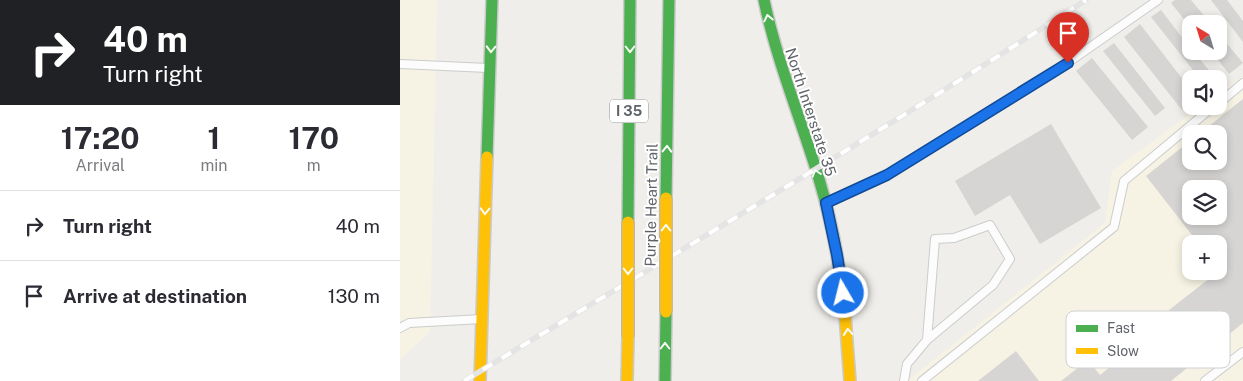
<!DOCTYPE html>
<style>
:root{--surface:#fff;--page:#f2f2f3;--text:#2b2b33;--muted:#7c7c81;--line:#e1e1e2}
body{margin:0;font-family:"Public Sans",sans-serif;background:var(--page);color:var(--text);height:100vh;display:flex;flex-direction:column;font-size:19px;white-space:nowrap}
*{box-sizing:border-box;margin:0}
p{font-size:16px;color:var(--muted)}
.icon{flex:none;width:28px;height:28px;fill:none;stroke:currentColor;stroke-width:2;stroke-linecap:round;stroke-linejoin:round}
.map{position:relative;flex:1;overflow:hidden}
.details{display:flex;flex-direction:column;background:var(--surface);width:400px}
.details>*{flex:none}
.hud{background:#202124;color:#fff;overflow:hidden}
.needle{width:32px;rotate:322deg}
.fabs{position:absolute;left:782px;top:15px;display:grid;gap:10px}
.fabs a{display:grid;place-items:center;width:45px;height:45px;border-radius:10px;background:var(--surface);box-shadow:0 2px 8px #0003;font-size:25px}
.pin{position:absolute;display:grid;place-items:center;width:42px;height:42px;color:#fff;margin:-51px -21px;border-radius:50% 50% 50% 0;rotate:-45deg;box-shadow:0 0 5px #0007}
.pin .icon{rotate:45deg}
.me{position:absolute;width:55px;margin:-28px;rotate:352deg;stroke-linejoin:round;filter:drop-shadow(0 0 4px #0008)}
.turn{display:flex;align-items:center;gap:18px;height:105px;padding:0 20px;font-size:22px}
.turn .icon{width:65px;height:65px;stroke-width:2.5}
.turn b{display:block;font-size:35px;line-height:42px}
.eta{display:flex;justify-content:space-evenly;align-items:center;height:85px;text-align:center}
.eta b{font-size:30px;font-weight:700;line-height:35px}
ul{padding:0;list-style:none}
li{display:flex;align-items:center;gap:15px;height:70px;padding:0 20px;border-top:1px solid var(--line)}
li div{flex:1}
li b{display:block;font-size:19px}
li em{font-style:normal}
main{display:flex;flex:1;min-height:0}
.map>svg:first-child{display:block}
.commercial{fill:#f7f3e4;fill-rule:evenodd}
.building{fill:#d6d5d3;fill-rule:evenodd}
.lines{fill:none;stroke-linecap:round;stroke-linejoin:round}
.lane-casing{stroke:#cbcccc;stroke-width:10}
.fast-casing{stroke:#cacacb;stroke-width:14}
.slow-casing{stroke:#cacacb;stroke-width:14}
.lane{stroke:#fdfcfc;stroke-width:8}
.fast{stroke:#4caf50;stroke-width:11}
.slow{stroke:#ffc107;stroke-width:11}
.rail-casing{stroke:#e4e4e4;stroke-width:5.5}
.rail{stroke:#fff;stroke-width:4;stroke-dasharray:11;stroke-linecap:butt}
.slow-bridge-casing{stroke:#c8b996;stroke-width:14;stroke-linecap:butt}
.slow-bridge{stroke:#ffc107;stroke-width:11}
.oneway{stroke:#f6fbf6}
.route-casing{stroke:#114b97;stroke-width:12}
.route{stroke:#1a73e8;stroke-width:9}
.labels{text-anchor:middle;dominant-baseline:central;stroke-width:4;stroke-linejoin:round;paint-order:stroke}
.shield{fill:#fff;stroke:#8f9295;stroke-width:1}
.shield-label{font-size:14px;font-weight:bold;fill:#5f6368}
.street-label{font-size:15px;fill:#5f6368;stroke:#fff}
.key{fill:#fff;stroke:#cfd0d2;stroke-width:1}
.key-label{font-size:14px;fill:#5f6368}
</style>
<main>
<section class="details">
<div class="hud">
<div class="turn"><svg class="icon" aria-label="right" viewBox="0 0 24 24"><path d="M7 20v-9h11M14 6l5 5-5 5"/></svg><div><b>40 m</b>Turn right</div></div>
</div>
<div class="eta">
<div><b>17:20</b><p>Arrival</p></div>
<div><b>1</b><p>min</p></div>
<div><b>170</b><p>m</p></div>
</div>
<ul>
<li><svg class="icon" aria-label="right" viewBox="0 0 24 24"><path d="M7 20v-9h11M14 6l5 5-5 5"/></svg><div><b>Turn right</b></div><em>40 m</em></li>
<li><svg class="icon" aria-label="arrive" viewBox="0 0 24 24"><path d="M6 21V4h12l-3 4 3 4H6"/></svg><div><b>Arrive at destination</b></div><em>130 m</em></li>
</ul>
</section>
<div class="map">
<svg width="843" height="381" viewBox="0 0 843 381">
<rect width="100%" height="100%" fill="#efeeea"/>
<path class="commercial" d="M0,0h37l-7,332 -30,27z
M843,76v305h-336l198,-158 7,-52 89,-65h18v-13zM791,134h28v27h-28zM791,189h28v27h-28zM791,244h28v27h-28z"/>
<path class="building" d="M775,0h16l20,24h-20v4l-20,-25z
M811,0h16l16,21v21z
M761,10l30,39v2h2l20,24 -5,4h-8l-49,-62z
M740,24l51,66v13l-9,7 -58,-73z
M819,34l24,29 -14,11 -18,-23h8z
M714,43l51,65 -10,8 -52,-65z
M692,58l56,69 -16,13 -56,-69z
M843,99v224l-72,58h-110l27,-21 12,15 75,-60 -6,-5 50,-39v-27h-20l-53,-68 45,-36v21h28v-27h-20zM791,189h28v27h-28z
M651,124l50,84 -61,36 -30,-49 -35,21 -20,-35z
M616,351l23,30h-61z"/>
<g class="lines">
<defs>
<path id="lane" d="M0,64l88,4
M819,103l24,-20
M427,202l60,-27 166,-102 105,-73
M0,328l9,-5 73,-4
M504,381l3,-17 20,-24 66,-55 17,-26 -20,-34 -36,13 -19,1 -8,101
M522,381l192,-154 10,-46 90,-75
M805,381l38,-29"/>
<path id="fast" d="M364,0c13,62 37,119 55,179 12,40 20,82 25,123
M87,157l5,-157
M266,198l3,-198
M228,222l2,-222
M265,381l1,-69"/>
<path id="slow" d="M444,302l6,79
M80,381l7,-224
M227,381l1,-44"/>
</defs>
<use href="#lane" class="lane-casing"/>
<use href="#fast" class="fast-casing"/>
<use href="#slow" class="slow-casing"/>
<use href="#lane" class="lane"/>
<use href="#fast" class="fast"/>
<use href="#slow" class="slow"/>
<defs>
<path id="rail" d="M64,381c208,-126 418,-249 622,-381"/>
</defs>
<use href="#rail" class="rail-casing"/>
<use href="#rail" class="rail"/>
<defs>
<path id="slow-bridge" d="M266,198v114
M228,222v115"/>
</defs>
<use href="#slow-bridge" class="slow-bridge-casing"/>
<use href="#slow-bridge" class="slow-bridge"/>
</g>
<defs><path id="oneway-chevron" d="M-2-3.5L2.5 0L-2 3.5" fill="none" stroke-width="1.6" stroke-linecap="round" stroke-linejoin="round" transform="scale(1.25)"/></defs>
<g class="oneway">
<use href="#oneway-chevron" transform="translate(368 18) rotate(-102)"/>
<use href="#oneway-chevron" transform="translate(91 49) rotate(92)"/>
<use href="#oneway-chevron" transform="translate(230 49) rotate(90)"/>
<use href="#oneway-chevron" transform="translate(267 149) rotate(-89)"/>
<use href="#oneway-chevron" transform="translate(416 173) rotate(-108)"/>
<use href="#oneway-chevron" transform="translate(85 211) rotate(92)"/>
<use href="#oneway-chevron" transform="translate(266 228) rotate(-90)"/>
<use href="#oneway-chevron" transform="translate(228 271) rotate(90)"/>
<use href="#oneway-chevron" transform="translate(448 332) rotate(-95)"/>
<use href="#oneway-chevron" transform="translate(265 346) rotate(-90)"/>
</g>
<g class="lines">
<defs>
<path id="route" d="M443,293l-6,-38 -11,-52 61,-28 181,-112"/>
</defs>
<use href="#route" class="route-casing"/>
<use href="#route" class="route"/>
</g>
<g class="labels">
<rect class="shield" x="210" y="99.5" width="38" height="23" rx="4"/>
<g class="shield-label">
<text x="229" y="111">I 35</text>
</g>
<g class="street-label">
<text transform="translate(411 112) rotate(72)">North Interstate 35</text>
<text transform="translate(251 205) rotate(-89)">Purple Heart Trail</text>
</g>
</g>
<rect x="666" y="311" width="164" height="57" rx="8" class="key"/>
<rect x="676" y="325" width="22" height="7" fill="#4caf50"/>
<rect x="676" y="348" width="22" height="6" fill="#ffc107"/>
<g class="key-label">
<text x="707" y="333">Fast</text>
<text x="707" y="356">Slow</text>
</g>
</svg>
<div class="fabs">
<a><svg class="needle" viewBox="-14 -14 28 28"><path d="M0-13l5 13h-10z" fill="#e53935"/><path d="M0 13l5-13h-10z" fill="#7c7c81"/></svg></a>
<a><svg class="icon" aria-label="sound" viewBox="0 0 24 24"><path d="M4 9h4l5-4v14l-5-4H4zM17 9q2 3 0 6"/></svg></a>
<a><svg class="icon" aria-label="search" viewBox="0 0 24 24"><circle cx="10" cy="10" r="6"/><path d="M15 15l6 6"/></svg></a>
<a><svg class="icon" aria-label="layers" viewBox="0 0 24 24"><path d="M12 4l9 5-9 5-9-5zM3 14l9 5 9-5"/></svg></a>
<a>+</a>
</div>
<div class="pin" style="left:668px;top:63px;background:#d93025"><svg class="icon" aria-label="arrive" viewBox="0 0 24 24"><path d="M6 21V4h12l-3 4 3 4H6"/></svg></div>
<svg class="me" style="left:443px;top:293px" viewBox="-20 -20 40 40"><circle r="17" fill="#1a73e8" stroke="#fff" stroke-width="3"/><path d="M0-11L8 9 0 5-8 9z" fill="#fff"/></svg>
</div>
</main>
